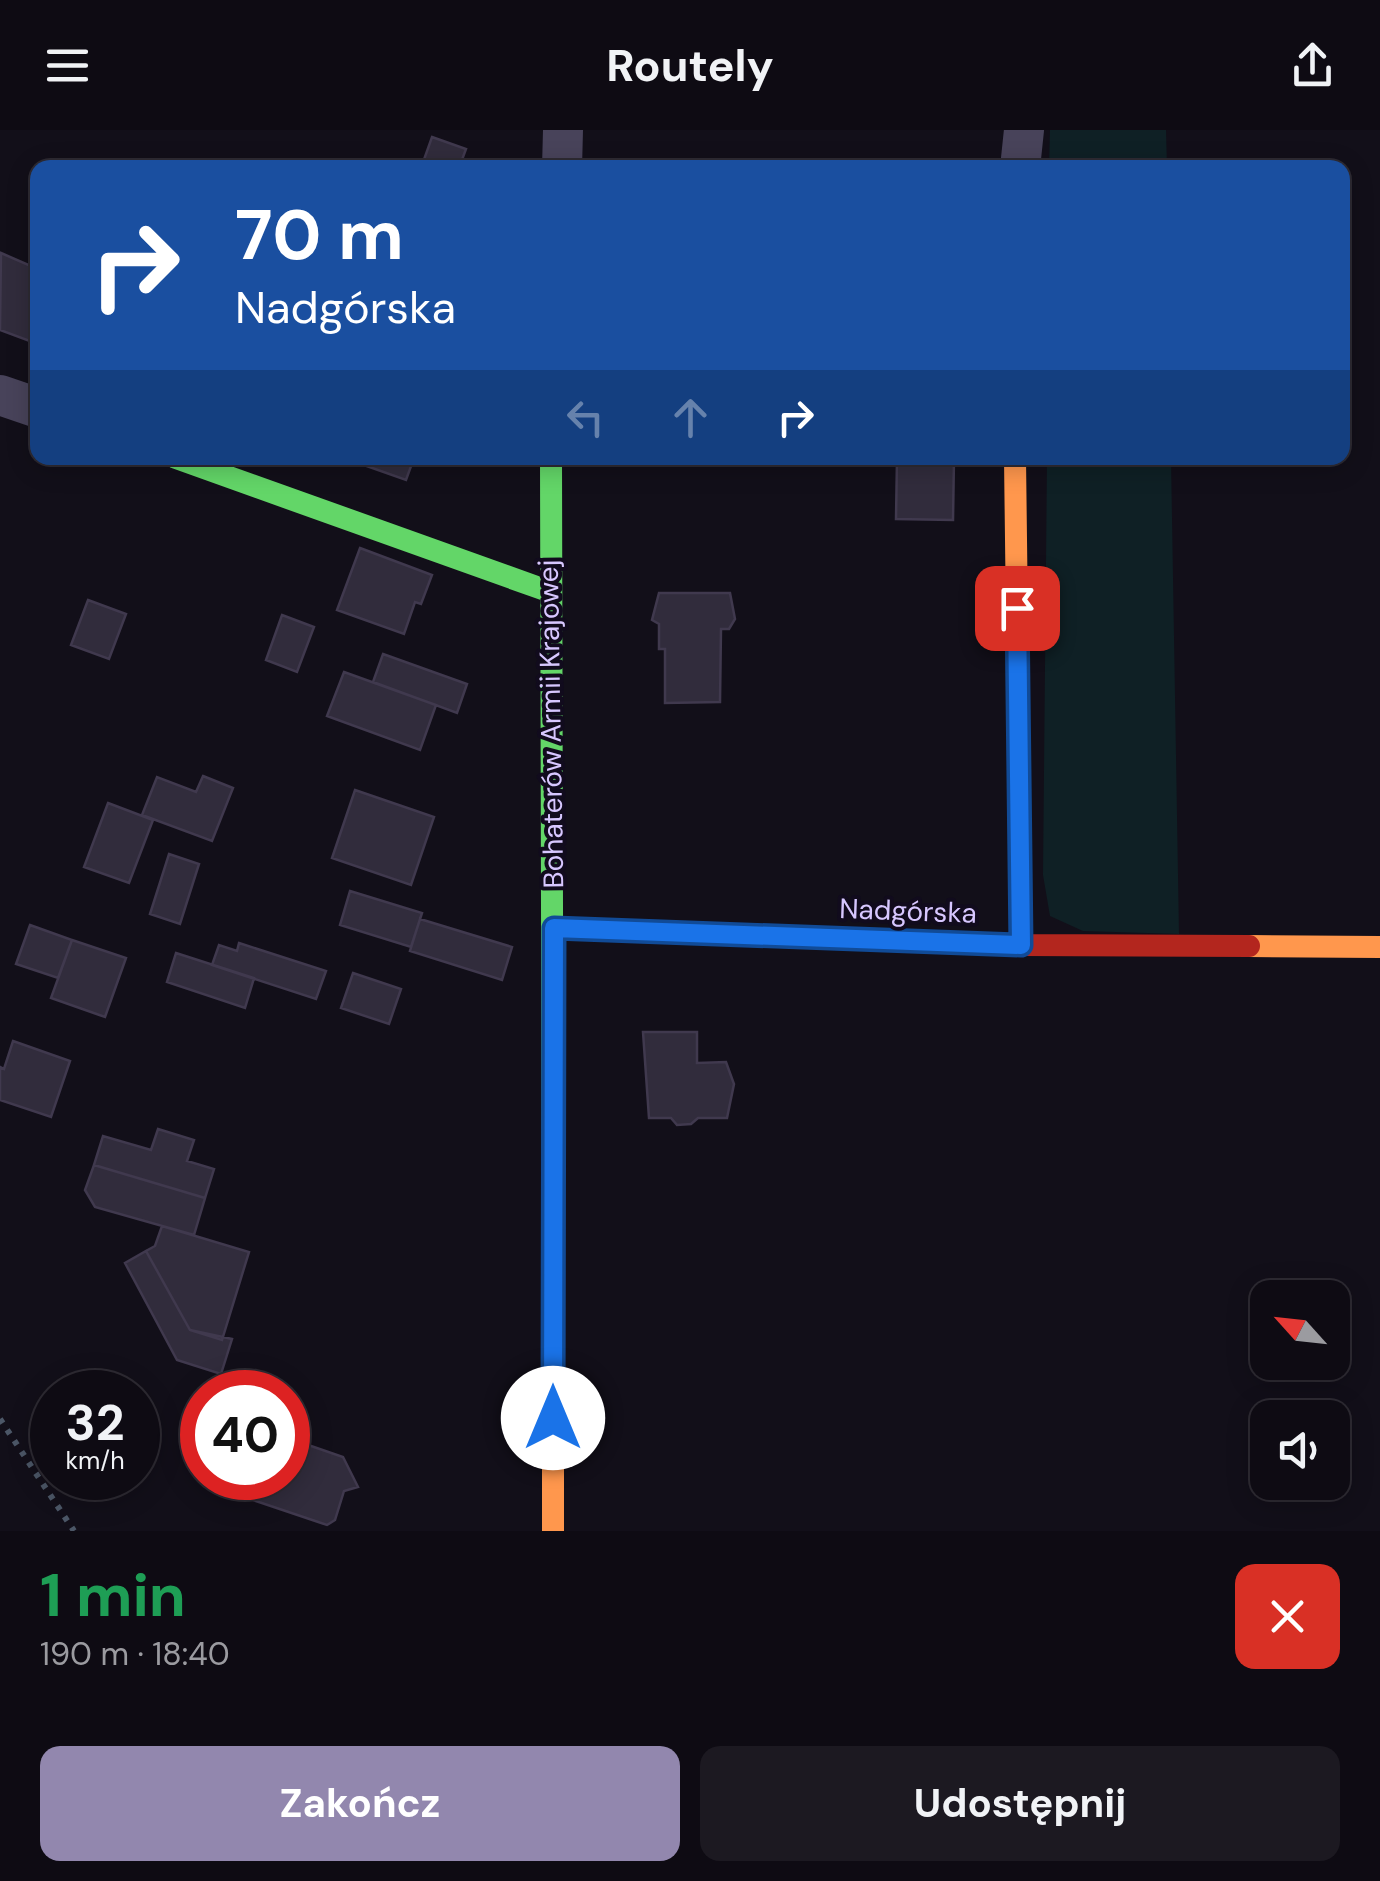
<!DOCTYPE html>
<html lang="pl">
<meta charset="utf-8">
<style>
:root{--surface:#0e0b13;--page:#1c1921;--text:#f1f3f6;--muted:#9b9ba0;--line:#2e2b33;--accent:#9287ae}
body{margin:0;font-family:"DM Sans",sans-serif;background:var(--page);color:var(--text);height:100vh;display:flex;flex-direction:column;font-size:38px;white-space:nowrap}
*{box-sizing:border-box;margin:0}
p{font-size:32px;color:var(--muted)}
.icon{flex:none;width:55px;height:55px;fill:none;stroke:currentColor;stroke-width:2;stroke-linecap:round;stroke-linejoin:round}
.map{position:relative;height:1401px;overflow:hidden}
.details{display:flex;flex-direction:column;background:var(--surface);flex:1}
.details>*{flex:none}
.hud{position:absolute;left:30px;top:30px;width:1320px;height:305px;border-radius:20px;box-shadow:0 5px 25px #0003,0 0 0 2px var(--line);background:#1a4fa0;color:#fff;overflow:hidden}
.needle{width:65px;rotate:297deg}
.fabs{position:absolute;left:1250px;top:1150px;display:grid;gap:20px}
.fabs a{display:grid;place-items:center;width:100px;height:100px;border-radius:20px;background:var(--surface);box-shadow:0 5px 25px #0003,0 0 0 2px var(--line);font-size:50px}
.speed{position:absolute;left:30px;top:1240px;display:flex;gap:20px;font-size:50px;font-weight:700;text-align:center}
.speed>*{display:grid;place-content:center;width:130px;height:130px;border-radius:50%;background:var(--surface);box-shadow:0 5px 25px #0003,0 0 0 2px var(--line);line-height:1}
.speed small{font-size:25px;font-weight:400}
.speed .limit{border:15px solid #d22;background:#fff;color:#111}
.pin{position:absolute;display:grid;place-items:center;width:85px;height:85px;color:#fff;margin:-42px;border-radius:20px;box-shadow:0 5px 15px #0006}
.me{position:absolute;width:110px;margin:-55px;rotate:0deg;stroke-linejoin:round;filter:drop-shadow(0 0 8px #0008)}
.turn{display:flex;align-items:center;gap:35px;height:210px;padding:0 40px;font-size:45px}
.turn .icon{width:130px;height:130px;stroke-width:2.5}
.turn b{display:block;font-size:70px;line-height:85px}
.lanes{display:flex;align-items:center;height:95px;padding:0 40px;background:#0003;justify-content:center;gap:50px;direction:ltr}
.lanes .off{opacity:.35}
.round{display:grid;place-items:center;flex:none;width:105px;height:105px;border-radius:20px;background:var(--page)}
.headline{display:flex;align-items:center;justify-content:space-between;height:170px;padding:0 40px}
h1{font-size:60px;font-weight:700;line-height:75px;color:#1e9e55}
.cta{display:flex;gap:20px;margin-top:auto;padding:20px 40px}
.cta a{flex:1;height:115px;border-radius:20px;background:var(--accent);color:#fff;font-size:40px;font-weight:700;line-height:115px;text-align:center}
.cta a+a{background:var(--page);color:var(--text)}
header{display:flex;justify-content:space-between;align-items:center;height:130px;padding:0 40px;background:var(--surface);font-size:45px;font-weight:700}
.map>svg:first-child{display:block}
.green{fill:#0f2025}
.building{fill:#312c3c;stroke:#40394e;stroke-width:2.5}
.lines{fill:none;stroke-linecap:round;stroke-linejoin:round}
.path{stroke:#4c5767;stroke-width:6;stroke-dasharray:5 8;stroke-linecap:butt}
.street{stroke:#48435a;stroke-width:40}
.fast{stroke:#63d668;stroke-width:22}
.slow{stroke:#ff974d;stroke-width:22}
.jam{stroke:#b3261e;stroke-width:22}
.route-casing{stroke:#114b97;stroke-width:25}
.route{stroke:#1a73e8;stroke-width:18}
.labels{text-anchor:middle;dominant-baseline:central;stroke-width:8;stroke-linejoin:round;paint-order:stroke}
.street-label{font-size:28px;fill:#d7c7ff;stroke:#110b1d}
</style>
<header><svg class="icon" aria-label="menu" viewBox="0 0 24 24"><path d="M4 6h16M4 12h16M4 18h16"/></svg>Routely<svg class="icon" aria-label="share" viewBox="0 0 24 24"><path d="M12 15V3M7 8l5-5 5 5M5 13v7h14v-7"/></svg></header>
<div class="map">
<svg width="1380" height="1401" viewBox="0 0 1380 1401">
<rect width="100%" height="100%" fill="#120f19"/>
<path class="green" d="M1050,0h116l1,37h-118z
M1047,328h124l8,476 -96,-3 -33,-15 -7,-41z"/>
<path class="building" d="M432,7l34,12 -7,19h-38z
M896,33l80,2v3h-80z
M1,123l37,16 -3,74 -35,-13z
M344,328h70l-8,22z
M897,328h57l-1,62 -57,-1z
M360,418l72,27 -11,29 -6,-2 -11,32 -67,-24z
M659,463h71l5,26 -6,10h-8l-1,73 -55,1v-54h-6v-25l-7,-4z
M88,470l38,14 -17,45 -38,-14z
M282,485l32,12 -17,45 -31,-12z
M383,524l84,30 -10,29 -84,-31z
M344,542l92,33 -16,45 -93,-34z
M203,646l30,12 -21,53 -70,-26 15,-38 39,15z
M355,660l79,27 -23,68 -79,-27z
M108,673l45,17 -24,63 -45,-16z
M169,724l30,10 -19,60 -30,-10z
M350,761l72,22 -11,34 -71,-22z
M420,789l92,28 -10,33 -92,-29z
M30,795l42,15 -14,38 -42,-14z
M72,810l54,18 -21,59 -54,-19z
M239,813l87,28 -10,28 -104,-34 7,-20 18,6z
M176,823l78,25 -9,30 -78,-26z
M353,843l48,16 -12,35 -48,-16z
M643,902h54v31l29,-1 8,22 -7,34h-29l-7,6 -14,1 -6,-7h-22z
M13,911l57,20 -19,56 -51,-17v-33l4,2z
M158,999l36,11 -7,21 27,8 -9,29 -111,-33 9,-29 48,14z
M94,1035l111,33 -11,37 -99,-28 -10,-17z
M162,1096l87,26 -27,88 -32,-10 -44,-79 9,-5z
M146,1121l44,79 42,9 -11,35 -44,-14 -52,-97z
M288,1308l55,19 15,30 -14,4 -9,29 -8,5 -74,-25 8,-22h27z"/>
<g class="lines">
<path class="path" d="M0,1289l74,112"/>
<path class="street" d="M562,38l1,-38
M1020,38l4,-38
M0,265l38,13"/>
<path class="fast" d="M176,328l372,133
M551,328l2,891"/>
<path class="slow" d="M1015,328l6,487
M1249,816l131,1
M553,1219v182"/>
<path class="jam" d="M554,798l467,17 228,1"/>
</g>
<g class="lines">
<defs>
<path id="route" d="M553,1288l1,-490 467,17 -4,-337"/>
</defs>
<use href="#route" class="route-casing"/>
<use href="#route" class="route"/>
</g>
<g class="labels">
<g class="street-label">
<text transform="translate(551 594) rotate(-91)">Bohaterów Armii Krajowej</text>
<text transform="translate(908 781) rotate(2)">Nadgórska</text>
</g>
</g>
</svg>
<div class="fabs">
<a><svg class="needle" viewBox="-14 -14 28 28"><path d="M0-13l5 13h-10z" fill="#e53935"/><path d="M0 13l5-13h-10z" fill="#9b9ba0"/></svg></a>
<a><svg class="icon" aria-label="sound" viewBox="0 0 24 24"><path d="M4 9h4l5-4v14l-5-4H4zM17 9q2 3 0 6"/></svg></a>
</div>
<div class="speed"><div>32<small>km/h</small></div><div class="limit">40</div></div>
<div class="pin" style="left:1017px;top:478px;background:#d93025"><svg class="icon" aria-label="arrive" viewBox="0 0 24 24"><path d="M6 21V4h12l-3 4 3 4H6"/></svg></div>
<svg class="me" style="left:553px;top:1288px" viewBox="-20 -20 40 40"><circle r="19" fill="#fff"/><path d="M0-13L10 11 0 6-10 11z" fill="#1a73e8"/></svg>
<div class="hud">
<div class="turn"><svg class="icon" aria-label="right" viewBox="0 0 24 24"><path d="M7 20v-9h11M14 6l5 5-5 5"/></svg><div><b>70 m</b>Nadgórska</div></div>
<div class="lanes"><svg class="icon off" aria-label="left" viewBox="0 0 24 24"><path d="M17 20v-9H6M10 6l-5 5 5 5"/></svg><svg class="icon off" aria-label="ahead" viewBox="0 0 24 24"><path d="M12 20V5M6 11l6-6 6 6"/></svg><svg class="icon" aria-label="right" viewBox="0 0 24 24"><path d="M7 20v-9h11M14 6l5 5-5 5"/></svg></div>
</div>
</div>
<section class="details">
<div class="headline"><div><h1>1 min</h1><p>190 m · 18:40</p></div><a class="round" style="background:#d93025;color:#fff"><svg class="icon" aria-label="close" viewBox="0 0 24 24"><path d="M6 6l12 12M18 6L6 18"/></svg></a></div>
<div class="cta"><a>Zakończ</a><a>Udostępnij</a></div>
</section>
